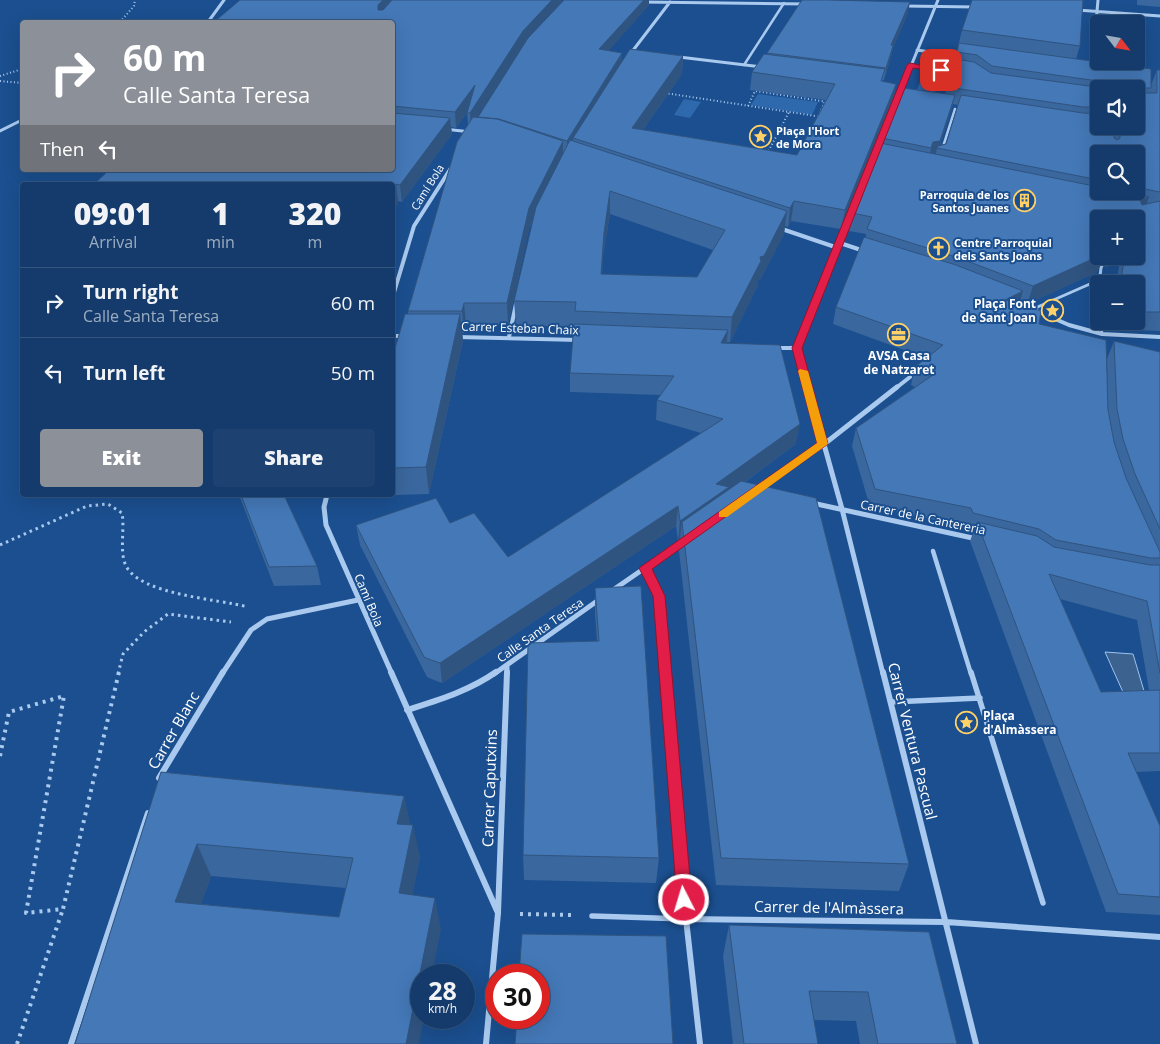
<!DOCTYPE html>
<meta charset="utf-8">
<style>
:root{--surface:#143b6b;--page:#1d4271;--text:#f1f3f6;--muted:#9dadc1;--line:#33557e;--accent:#8c9099}
body{margin:0;font-family:"Open Sans",sans-serif;background:var(--page);color:var(--text);height:100vh;display:flex;flex-direction:column;font-size:19px;white-space:nowrap}
*{box-sizing:border-box;margin:0}
p{font-size:16px;color:var(--muted)}
.icon{flex:none;width:28px;height:28px;fill:none;stroke:currentColor;stroke-width:2;stroke-linecap:round;stroke-linejoin:round}
.map{position:relative;flex:1;overflow:hidden}
.details{position:absolute;left:20px;top:182px;width:375px;height:315px;display:flex;flex-direction:column;background:var(--surface);border-radius:5px;box-shadow:0 5px 20px #0002,0 0 0 1px var(--line)}
.details>*{flex:none}
.hud{position:absolute;left:20px;top:20px;width:375px;height:152px;border-radius:5px;box-shadow:0 5px 20px #0002,0 0 0 1px var(--line);background:#8c9099;color:#fff;overflow:hidden}
.needle{width:32px;rotate:121deg}
.controls{position:absolute;left:1090px;top:15px;display:grid;gap:10px}
.controls a{display:grid;place-items:center;width:55px;height:55px;border-radius:5px;background:var(--surface);box-shadow:0 5px 20px #0002,0 0 0 1px var(--line);font-size:25px}
.speed{position:absolute;left:410px;top:964px;display:flex;gap:10px;font-size:25px;font-weight:700;text-align:center}
.speed>*{display:grid;place-content:center;width:65px;height:65px;border-radius:50%;background:var(--surface);box-shadow:0 5px 20px #0002,0 0 0 1px var(--line);line-height:1}
.speed small{font-size:12px;font-weight:400}
.speed .limit{border:8px solid #d22;background:#fff;color:#111}
.pin{position:absolute;display:grid;place-items:center;width:42px;height:42px;color:#fff;margin:-21px;border-radius:10px;box-shadow:0 2px 8px #0006}
.me{position:absolute;width:55px;margin:-28px;rotate:355deg;stroke-linejoin:round;filter:drop-shadow(0 0 4px #0008)}
.turn{display:flex;align-items:center;gap:18px;height:105px;padding:0 20px;font-size:22px}
.turn .icon{width:65px;height:65px;stroke-width:2.5}
.turn b{display:block;font-size:35px;line-height:42px}
.then{display:flex;align-items:center;height:48px;padding:0 20px;background:#0003;gap:10px;font-size:19px}
.eta{display:flex;justify-content:space-evenly;align-items:center;height:85px;text-align:center}
.eta b{font-size:30px;font-weight:800;line-height:35px}
.primary-button{display:flex;gap:10px;margin-top:auto;padding:10px 20px}
.primary-button a{flex:1;height:58px;border-radius:5px;background:var(--accent);color:#fff;font-size:20px;font-weight:800;line-height:58px;text-align:center}
.primary-button a+a{background:var(--page);color:var(--text)}
ul{padding:0;list-style:none}
li{display:flex;align-items:center;gap:15px;height:70px;padding:0 20px;border-top:1px solid var(--line)}
li div{flex:1}
li b{display:block;font-size:19px}
li em{font-style:normal}
.map>svg:first-child{display:block}
.green{fill:#2e69ad}
.water{fill:#3c6290;stroke:#9cc4f0}
.lines{fill:none;stroke-linecap:round;stroke-linejoin:round}
.path-far2{stroke:#a9c9ee;stroke-width:2;stroke-dasharray:1 2.5;stroke-linecap:butt}
.path-far1{stroke:#a9c9ee;stroke-width:3;stroke-dasharray:2.5 4;stroke-linecap:butt}
.path{stroke:#a9c9ee;stroke-width:4;stroke-dasharray:3 5;stroke-linecap:butt}
.pedestrian-far3{stroke:#a9c9ee;stroke-width:2.5}
.pedestrian-far2{stroke:#a9c9ee;stroke-width:3}
.pedestrian-far1{stroke:#a9c9ee;stroke-width:4.5}
.pedestrian{stroke:#a9c9ee;stroke-width:5.5}
.minor-far3{stroke:#a9c9ee;stroke-width:3}
.minor-far2{stroke:#a9c9ee;stroke-width:4}
.minor-far1{stroke:#a9c9ee;stroke-width:5}
.minor{stroke:#a9c9ee;stroke-width:6}
.wall{fill:#3a679d;fill-rule:evenodd}
.shaded-wall{fill:#305480}
.building{fill:#4478b7;stroke:#305480;fill-rule:evenodd}
.route{fill:#e11d48;stroke:#92132f}
.slow{fill:#f59e0b}
.labels{text-anchor:middle;dominant-baseline:central;stroke-width:4;stroke-linejoin:round;paint-order:stroke}
.far-poi-label{font-size:11px;font-weight:bold;fill:#fff;stroke:#1b4f8f;text-anchor:start}
.far-street-label{font-size:11px;fill:#fff;stroke:#1b4f8f}
.poi-label{font-size:12px;font-weight:bold;fill:#fff;stroke:#1b4f8f;text-anchor:end}
.street-label{font-size:12px;fill:#fff;stroke:#1b4f8f}
.near-street-label{font-size:15px;fill:#fff;stroke:#1b4f8f}
</style>
<div class="map">
<svg width="1160" height="1044" viewBox="0 0 1160 1044">
<rect width="100%" height="100%" fill="#1b4f8f"/>
<path class="green" d="M923,74l17,3 -7,23 -19,-2z
M758,94l60,8 -6,13 -61,-10z
M684,99l17,3 -11,16 -16,-3z"/>
<path class="water" d="M1105,652l28,2 14,47h-20z"/>
<g class="lines">
<path class="path-far2" d="M120,22l14,-16 1,-6
M0,76l22,-7
M0,81l22,2
M665,93l157,24
M748,106l7,-15 73,11
M820,113l5,-12
M767,154l22,-42"/>
<path class="path-far1" d="M0,545l87,-39 21,-2 14,9c3,16 -3,38 4,53 15,29 92,33 122,41
M118,674l5,-20 21,-22 24,-18 63,8"/>
<path class="path" d="M0,756l9,-44 55,-16 -38,217 37,-4 56,-237
M520,914l51,1
M17,1044l46,-135"/>
<path class="pedestrian-far3" d="M744,65l40,-62
M942,150l13,-41"/>
<path class="pedestrian-far2" d="M1099,284l2,-16 5,-12
M1033,309l66,-29
M1100,321l2,13"/>
<path class="pedestrian-far1" d="M933,551l38,123"/>
<path class="pedestrian" d="M971,672l72,231
M891,702l89,-4
M592,916l94,3"/>
<path class="minor-far3" d="M642,2l164,2
M904,6l72,1
M1077,10l83,6
M208,22l16,-22
M917,50l46,7
M631,53l39,-51
M679,57l83,10
M910,65l47,7
M1092,67l6,-67
M444,129l27,3
M0,131l22,-11
M451,169l1,-2
M869,169l69,-169"/>
<path class="minor-far2" d="M779,228l59,20
M840,243l24,8
M392,299l22,-73 37,-58
M1014,301l55,24 33,9 58,3
M392,336h12
M457,337l122,3
M509,337l7,-33
M775,348h22
M808,388l-11,-40 73,-180
M896,388l14,-11"/>
<path class="minor-far1" d="M808,387l34,122 41,165
M759,489l64,-44 74,-58
M327,495l-3,12 2,18 66,149
M812,503l165,36
M645,568l14,28 6,78
M613,590l71,-49
M222,674l29,-44 16,-11 91,-19
M494,674l106,-75
M507,674v-9"/>
<path class="minor" d="M391,672l107,241
M665,672l21,247 14,125
M883,672l93,372
M407,710c31,-10 62,-19 89,-38
M159,778l64,-106
M686,919l260,3 214,15
M71,1044l77,-231
M486,1044l12,-131 9,-241"/>
</g>
<path class="wall" d="M240,0h322v2l87,3 -41,46 14,2 -1,9 62,-6 -1,18 -39,56 154,25 29,-55 -76,-10 2,-18 15,-17v-2l141,-40 -15,35 -2,9 -7,23h-1l-1,2 14,2 -3,17 -52,128 -50,-8 -3,6 -3,-1 -1,8 -24,46h-2v5l-28,57h-3v1l69,101 -51,38 164,382 -10,27 -183,-6 -37,-334 1,-12 -2,2 -2,-15 -234,157 -8,-3 -7,-3 -67,-132 -4,-20 94,-2 58,34 193,-124 -45,-13 1,-20 4,-5 -91,-3v-19l4,-46 -58,-2 -2,-24 19,-79 -4,6 -21,97 -42,-1 -2,9h-2l1,7 -34,154 -64,2v-1h27v-136l16,-45v-3l60,-186 -1,-12 -11,15 -5,-1 1,7 -50,68 -4,-1 -3,10 -3,-41v-148zM610,214l103,36 -16,27 -95,-3 1,-18z
M1137,0h23v7l-23,-2z
M962,30l118,16 -4,13 75,26 6,-15h3v261l-52,-2 1,-8h27v-37h-20l4,-23 -15,7 4,-12h27v-37h-37v37h4l-6,16 -70,32 -7,-3 -1,3 20,20 69,86v5l-1,-56 7,-18 46,11v419l-24,1 24,54v89l-54,-3 -136,-371 3,-8 -6,-2 -2,-5 -95,-19 -18,-61 4,-18 59,-41 -4,-2 4,-18 11,-9 -93,-34 3,-17 30,-70v-3l-17,-3 3,-18 29,-70 1,-5 63,-44 10,-35zM1099,89h37v37h-22v12l-15,-12zM953,104l5,1 -12,39 -6,1zM1099,154h37v37h-37zM1060,599l77,21 12,70 -48,2z
M239,495h45l33,71 4,19 -47,1z
M595,588l64,270 -3,25 -132,-3 -1,-25 74,-214 -2,-26z
M161,772l243,24 6,29 10,32 -8,38 29,34 -366,115zM211,876l135,12 -7,29 -138,-13z
M729,925l200,7 28,112h-97l-4,-23 -42,-1 4,24h-85l-10,-88z"/>
<path class="shaded-wall" d="M383,0h14l-18,20 -1,-10v-5z
M552,0h10v4l-91,125 -1,-16 53,-82z
M644,0h5v5l-50,57v-13z
M910,2l-2,11 -15,35 -2,9 -7,23 7,-35z
M622,53l-1,12 -48,73v5l-6,11v-13z
M683,56l-1,18 -51,73 1,-19z
M896,84l-3,17 -52,128 4,-19z
M475,85l1,15 -20,28 -1,-16z
M955,95l-4,15 -12,38h-2l-2,9 -8,7 6,-22z
M450,118l2,16 -50,68 -2,-17z
M563,141v19l-34,68 -21,97 -1,-22 22,-95z
M396,184l2,17 -3,10 -3,3v-19z
M610,191v23l-7,42 -2,42v-24l3,-41z
M1149,197l-6,17 -3,-14z
M794,201l-3,20 -3,6 2,-19z
M787,211l-3,23 -24,46h-2v5l-28,57 2,-25 28,-60z
M1099,256h4l-6,16 -70,32 6,-18z
M1109,256h13l-2,5 -15,7z
M1023,291l-5,18 -13,-9z
M464,303l2,21 -2,9 -2,-22z
M460,314l3,26 -34,154 -3,-27z
M728,330l-2,19 -5,-6z
M800,424l-4,20 -68,50 -46,28 -2,17 -2,2 2,-20 36,-37z
M678,506l-2,20 -234,157 -2,-20z
M404,796l7,32 -14,-4z
M413,825l7,32 -13,67 -8,-31z
M197,844l14,32 -20,57 -16,-31z
M435,898l6,31 -9,46h-11v43h3l-5,26h-13z"/>
<path class="building" d="M240,0h143l-5,5v5h5l9,-10h160l-29,31 -53,82h-3l8,-28 -20,27 -63,-6v-84h-178z
M564,0h80l-45,49 23,4 -55,88 -68,-22 -21,-2 50,-79z
M802,0h26l82,2 -19,43 2,1 -7,22 -119,-15z
M972,0h111l-3,46 -118,-16z
M959,43l192,26v19h-11l-1,3 2,2h16v-23h3v122l-24,-5v-33h-37v26l-162,-32 1,-2 8,-2 15,-49 122,18 16,1v12h15v12l3,2 3,-2v-12h16v-37h-37v18h-16l-136,-20 8,-28 19,3 17,11 113,15 4,-2 -3,-4 -113,-16 -15,-11 -20,-3z
M630,49l53,7 -51,72 165,27 38,-71 -83,-12 12,-18 121,15 -4,12 15,3 -51,126 -51,-9 -4,7 -217,-70z
M903,88l52,7 -15,46 -7,1 -2,6 -49,-10z
M392,113l58,5 -50,67 -4,-1 -4,11v-10h-299l16,-15h117l4,2 2,-2h160z
M473,117l24,2 66,22 -34,67 -22,95h-43l-2,8h-54l49,-169z
M570,140l217,71 -23,45 -4,1 1,4 -29,56 -157,-6 1,-9 -62,-1 22,-94zM610,191l115,39 -28,47 -96,-3 3,-41z
M880,143l219,44v4h23l27,6 -9,3 2,5 18,-4v111h-24v-28h-16l5,-28h11v-37h-37v37l-66,30 -74,-28 -92,-29 5,-12 -20,-4z
M864,237l92,28 67,26 -18,9 36,11 -2,13 67,16 2,70 6,32 12,36 34,74v6h-9l-95,-18 -17,-11 -66,-16 -2,-5 -96,-19 -19,-61 77,-53 -18,-8 28,-22 -107,-38z
M405,314h55l-34,153 -34,1v-109z
M574,324l154,6 -7,13 59,2 20,79 -84,60 13,3 -49,34 -2,-15 -238,157 -9,-3 -7,-3 -68,-132 80,-27 14,25 24,-10 34,44 215,-138 -66,-19 17,-24 -104,-3z
M1114,341l46,11v177l-25,-55 -12,-35 -6,-30z
M741,481l75,17 93,366 -188,-6 -39,-336z
M241,495h43l33,71 -48,1z
M977,522l60,14 17,11 96,18h10v108l-13,-72 -98,-27 52,118 59,-2v63h-32l32,73v71l-42,-3z
M641,586l18,272 -136,-3 5,-212 71,-2 -4,-53z
M161,772l243,24 -7,28 16,1 -14,68 36,5 -29,146h-331zM197,844l156,14 -14,59 -164,-15z
M729,925l200,7 28,112h-79l-10,-52 -59,-1 9,53h-74z
M522,934l144,2 7,108h-158l2,-26h22v-43h-20z"/>
<path class="route" d="M910,63l35,7 -4,2 -28,-4 -111,280 26,96 -176,125 13,27 27,304 -2,5 -6,2 -5,-2 -2,-5 -24,-304 -14,-28 178,-125 -25,-95 115,-283z"/>
<path class="slow" d="M800,369l8,2 20,73 -101,73h-8v-5l98,-69 -19,-72z"/>
<defs>
<symbol id="sight-ring" viewBox="-11 -11 22 22"><circle r="9.5" fill="#1b4f8f" stroke="#ffd166" stroke-width="1.5"/><path d="M0-6L1.8-2.2L6-1.7L2.9 1.2L3.7 5.4L0 3.3L-3.7 5.4L-2.9 1.2L-6-1.7L-1.8-2.2Z" fill="#ffd166"/></symbol>
<symbol id="building-ring" viewBox="-11 -11 22 22"><circle r="9.5" fill="#1b4f8f" stroke="#ffd166" stroke-width="1.5"/><path d="M-4-6H4V6H1V3H-1V6H-4ZM-2.5-4.3h1.7v1.8h-1.7ZM.8-4.3h1.7v1.8H.8ZM-2.5-1h1.7V.8h-1.7ZM.8-1h1.7V.8H.8Z" fill="#ffd166"/></symbol>
<symbol id="church-ring" viewBox="-11 -11 22 22"><circle r="9.5" fill="#1b4f8f" stroke="#ffd166" stroke-width="1.5"/><path d="M-1.2-6h2.4v3.5h3.3v2.4h-3.3V6h-2.4V-.1h-3.3v-2.4h3.3Z" fill="#ffd166"/></symbol>
<symbol id="office-ring" viewBox="-11 -11 22 22"><circle r="9.5" fill="#1b4f8f" stroke="#ffd166" stroke-width="1.5"/><path d="M-6-3h4V-5.5h4V-3h4V5H-6ZM-1-4.5V-3h2v-1.5ZM-6 0V1H6V0Z" fill="#ffd166"/></symbol>
</defs>
<g fill-rule="evenodd">
<use href="#sight-ring" x="748" y="124" width="25" height="25"/>
<use href="#building-ring" x="1012" y="188" width="25" height="25"/>
<use href="#church-ring" x="926" y="236" width="25" height="25"/>
<use href="#sight-ring" x="1040" y="298" width="25" height="25"/>
<use href="#office-ring" x="886" y="322" width="25" height="25"/>
<use href="#sight-ring" x="954" y="710" width="25" height="25"/>
</g>
<g class="labels">
<g class="far-poi-label">
<text x="776" y="130">Plaça l'Hort<tspan x="776" dy="13">de Mora</tspan></text>
<text x="1009" y="194" text-anchor="end">Parroquia de los<tspan x="1009" dy="13">Santos Juanes</tspan></text>
<text x="954" y="242">Centre Parroquial<tspan x="954" dy="13">dels Sants Joans</tspan></text>
</g>
<g class="far-street-label">
<text transform="translate(427 187) rotate(-58)">Camí Bola</text>
</g>
<g class="poi-label">
<text x="1036" y="303">Plaça Font<tspan x="1036" dy="14">de Sant Joan</tspan></text>
<text x="899" y="355" text-anchor="middle">AVSA Casa<tspan x="899" dy="14">de Natzaret</tspan></text>
<text x="983" y="715" text-anchor="start">Plaça<tspan x="983" dy="14">d'Almàssera</tspan></text>
</g>
<g class="street-label">
<text transform="translate(520 328) rotate(2)">Carrer Esteban Chaix</text>
<text transform="translate(923 517) rotate(12)">Carrer de la Cantereria</text>
<text transform="translate(369 600) rotate(67)">Camí Bola</text>
<text transform="translate(540 630) rotate(-35)">Calle Santa Teresa</text>
</g>
<g class="near-street-label">
<text transform="translate(173 730) rotate(-60)">Carrer Blanc</text>
<text transform="translate(913 741) rotate(76)">Carrer Ventura Pascual</text>
<text transform="translate(489 788) rotate(-88)">Carrer Caputxins</text>
<text transform="translate(829 907) rotate(1)">Carrer de l'Almàssera</text>
</g>
</g>
</svg>
<div class="controls">
<a><svg class="needle" viewBox="-14 -14 28 28"><path d="M0-13l5 13h-10z" fill="#e53935"/><path d="M0 13l5-13h-10z" fill="#9dadc1"/></svg></a>
<a><svg class="icon" aria-label="sound" viewBox="0 0 24 24"><path d="M4 9h4l5-4v14l-5-4H4zM17 9q2 3 0 6"/></svg></a>
<a><svg class="icon" aria-label="search" viewBox="0 0 24 24"><circle cx="10" cy="10" r="6"/><path d="M15 15l6 6"/></svg></a>
<a>+</a>
<a>−</a>
</div>
<div class="speed"><div>28<small>km/h</small></div><div class="limit">30</div></div>
<div class="pin" style="left:941px;top:70px;background:#d93025"><svg class="icon" aria-label="arrive" viewBox="0 0 24 24"><path d="M6 21V4h12l-3 4 3 4H6"/></svg></div>
<svg class="me" style="left:684px;top:900px" viewBox="-20 -20 40 40"><circle r="17" fill="#e11d48" stroke="#fff" stroke-width="3"/><path d="M0-11L8 9 0 5-8 9z" fill="#fff"/></svg>
<div class="hud">
<div class="turn"><svg class="icon" aria-label="right" viewBox="0 0 24 24"><path d="M7 20v-9h11M14 6l5 5-5 5"/></svg><div><b>60 m</b>Calle Santa Teresa</div></div>
<div class="then">Then<svg class="icon" aria-label="left" viewBox="0 0 24 24"><path d="M17 20v-9H6M10 6l-5 5 5 5"/></svg></div>
</div>
<section class="details">
<div class="eta">
<div><b>09:01</b><p>Arrival</p></div>
<div><b>1</b><p>min</p></div>
<div><b>320</b><p>m</p></div>
</div>
<ul>
<li><svg class="icon" aria-label="right" viewBox="0 0 24 24"><path d="M7 20v-9h11M14 6l5 5-5 5"/></svg><div><b>Turn right</b><p>Calle Santa Teresa</p></div><em>60 m</em></li>
<li><svg class="icon" aria-label="left" viewBox="0 0 24 24"><path d="M17 20v-9H6M10 6l-5 5 5 5"/></svg><div><b>Turn left</b></div><em>50 m</em></li>
</ul>
<div class="primary-button"><a>Exit</a><a>Share</a></div>
</section>
</div>
